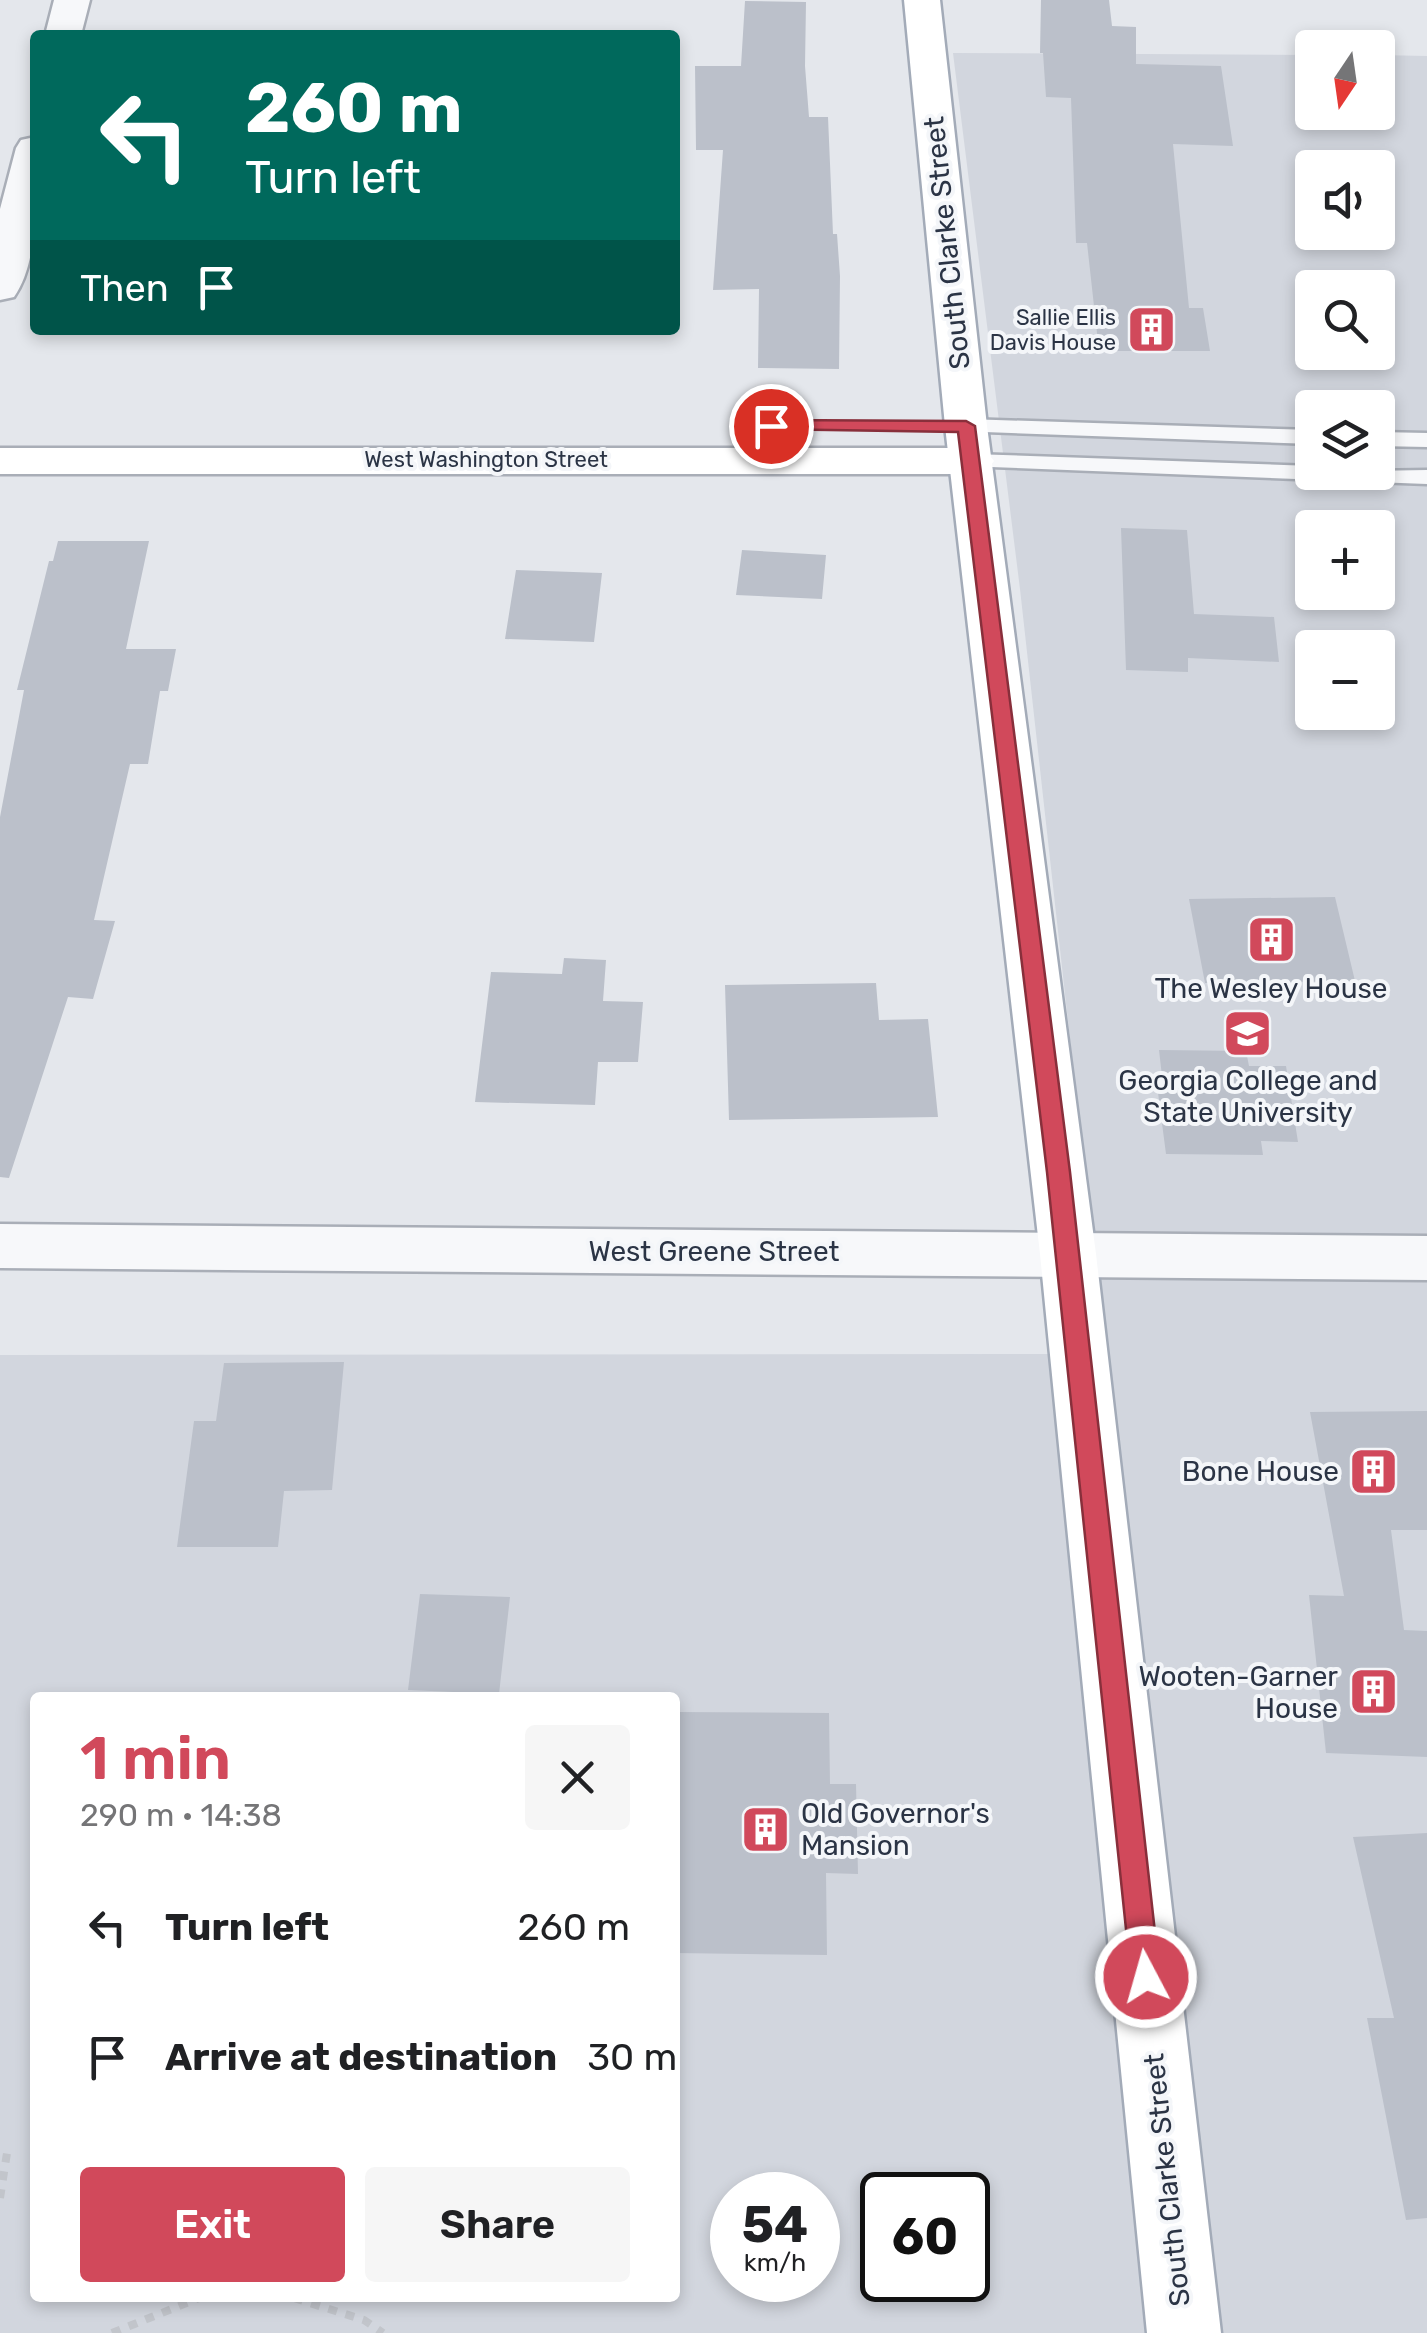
<!DOCTYPE html>
<meta charset="utf-8">
<style>
:root{--surface:#fff;--page:#f6f6f6;--text:#202124;--muted:#757577;--accent:#d1495b}
body{margin:0;font-family:Rubik,sans-serif;background:var(--page);color:var(--text);height:100vh;display:flex;flex-direction:column;font-size:38px;white-space:nowrap}
*{box-sizing:border-box;margin:0}
p{font-size:32px;color:var(--muted)}
.icon{flex:none;width:55px;height:55px;fill:none;stroke:currentColor;stroke-width:2;stroke-linecap:round;stroke-linejoin:round}
.map{position:relative;flex:1;overflow:hidden}
.panel{position:absolute;left:30px;top:1692px;width:650px;height:610px;display:flex;flex-direction:column;background:var(--surface);border-radius:10px;box-shadow:0 5px 15px #0003}
.panel>*{flex:none}
.hud{position:absolute;left:30px;top:30px;width:650px;height:305px;border-radius:10px;box-shadow:0 5px 15px #0003;background:#00695c;color:#fff;overflow:hidden}
.needle{width:65px;rotate:193deg}
.buttons{position:absolute;left:1295px;top:30px;display:grid;gap:20px}
.buttons a{display:grid;place-items:center;width:100px;height:100px;border-radius:10px;background:var(--surface);box-shadow:0 5px 15px #0003;font-size:50px}
.speed{position:absolute;left:710px;top:2172px;display:flex;gap:20px;font-size:50px;font-weight:700;text-align:center}
.speed>*{display:grid;place-content:center;width:130px;height:130px;border-radius:50%;background:var(--surface);box-shadow:0 5px 15px #0003;line-height:1}
.speed small{font-size:25px;font-weight:400}
.speed .limit{border:5px solid #111;border-radius:15px;background:#fff;color:#111}
.pin{position:absolute;display:grid;place-items:center;width:85px;height:85px;color:#fff;margin:-42px;border:5px solid #fff;border-radius:50%;box-shadow:0 2px 10px #0007}
.me{position:absolute;width:110px;margin:-55px;rotate:354deg;stroke-linejoin:round;filter:drop-shadow(0 0 8px #0008)}
.turn{display:flex;align-items:center;gap:35px;height:210px;padding:0 50px;font-size:45px}
.turn .icon{width:130px;height:130px;stroke-width:2.5}
.turn b{display:block;font-size:70px;line-height:85px}
.then{display:flex;align-items:center;height:95px;padding:0 50px;background:#0003;gap:20px;font-size:38px}
.round{display:grid;place-items:center;flex:none;width:105px;height:105px;border-radius:10px;background:var(--page)}
.overview{display:flex;align-items:center;justify-content:space-between;height:170px;padding:0 50px}
h1{font-size:60px;font-weight:600;line-height:75px;color:var(--accent)}
.cta{display:flex;gap:20px;margin-top:auto;padding:20px 50px}
.cta a{flex:1;height:115px;border-radius:10px;background:var(--accent);color:#fff;font-size:40px;font-weight:600;line-height:115px;text-align:center}
.cta a+a{background:var(--page);color:var(--text)}
ul{padding:0;list-style:none}
li{display:flex;align-items:center;gap:30px;height:130px;padding:0 50px}
li div{flex:1}
li b{display:block;font-size:38px}
li em{font-style:normal}
.map>svg:first-child{display:block}
.built{fill:#d2d6de;fill-rule:evenodd}
.building{fill:#bbc0ca}
.lines{fill:none;stroke-linecap:round;stroke-linejoin:round}
.lane-casing{stroke:#a9aeb7;stroke-width:5}
.street-casing{stroke:#a9aeb7;stroke-width:5}
.secondary-casing{stroke:#a9aeb7;stroke-width:5}
.primary-casing{stroke:#a3abb8;stroke-width:5}
.path{stroke:#c2c5cb;stroke-width:8;stroke-dasharray:9 9;stroke-linecap:butt}
.lane{fill:#f7f8fa;fill-rule:evenodd}
.street{fill:#f7f8fa;fill-rule:evenodd}
.secondary{fill:#fff;fill-rule:evenodd}
.primary{fill:#fff;fill-rule:evenodd}
.route{fill:#d1495b;stroke:#882f3b;stroke-width:2.5}
.labels{text-anchor:middle;dominant-baseline:central;stroke-width:8;stroke-linejoin:round;paint-order:stroke}
.far-poi-label{font-size:22px;fill:#2b3445;stroke:#f4f6f9;text-anchor:end}
.far-street-label{font-size:22px;fill:#2b3445;stroke:#f4f6f9}
.street-label{font-size:28px;fill:#2b3445;stroke:#f4f6f9}
.poi-label{font-size:28px;fill:#2b3445;stroke:#f4f6f9}
</style>
<div class="map">
<svg width="1427" height="2333" viewBox="0 0 1427 2333">
<rect width="100%" height="100%" fill="#e4e7ec"/>
<path class="built" d="M953,53l359,2v57h66v-57l49,1v2277h-1427v-978l1105,-1 -85,-765zM1312,168h66v64h-66zM1312,288h66v64h-66zM1312,408h66v64h-66zM1312,528h66v64h-66zM1312,648h66v64h-66zM35,1698h640v600h-640zM732,2195h86v85h-86zM882,2195h86v85h-86z"/>
<path class="building" d="M1041,0h68l3,26 24,1v37l85,2 12,80 -60,-2 16,164h14l7,43h-111l-12,-108h-11l-5,-145 -25,-1 -3,-44h-3z
M745,1l61,1 -1,64 4,51h19l5,117h4l3,42 -1,93 -81,-1 1,-79 -46,1 10,-140h-27l-1,-84h46z
M1121,528l66,2 7,84 80,3 5,45 -91,-4v14l-62,-2z
M58,541h91l-23,108h50l-8,42h-8l-12,73h-18l-36,156 21,1 -22,78 -25,-2 -59,181 -9,-1v-360l24,-127h-7l32,-129h4z
M742,550l84,5 -4,44 -86,-4z
M516,570l86,3 -8,69 -89,-3z
M1335,897l20,84 -150,2 -16,-84z
M564,958l42,2 -3,41 40,1 -5,60h-40l-3,43 -120,-3 16,-130 71,2z
M876,983l3,37 49,-1 10,98 -209,3 -4,-135z
M1159,1050l87,1 3,15h37l12,76 -37,-1 2,14 -97,-1 -9,-69h6z
M344,1362l-12,128 -48,1 -6,56h-101l17,-126h22l8,-58z
M1427,1411v119h-36l13,100 23,1v126l-101,-4 -17,-158 35,1 -34,-184z
M420,1594l90,3 -11,97 -91,-4z
M675,1712l154,1 1,71h26l2,90 -32,-1 1,82 -152,-2z
M1427,1833v385l-21,2 -39,-202h27l-41,-181z"/>
<g class="lines">
<defs>
<path id="lane" d="M966,419l346,11v14l-354,-13 -4,-5 4,-5z
M1378,432l49,1v14l-49,-1z
M972,454l340,12v6l115,-2v14l-463,-18 -4,-5 4,-5z"/>
<path id="street" d="M54,0h36l-9,35h-36z
M35,137c0,46 7,120 -21,160l-14,3v-91l16,-61 5,-8z
M0,1224l1427,12v44l-1427,-12z"/>
<path id="secondary" d="M0,448h972l15,4 7,9 -7,9 -15,4h-972z"/>
<path id="primary" d="M904,0h36l47,426 109,828 125,1079h-74l-107,-1079 -95,-828z"/>
</defs>
<use href="#lane" class="lane-casing"/>
<use href="#street" class="street-casing"/>
<use href="#secondary" class="secondary-casing"/>
<use href="#primary" class="primary-casing"/>
<path class="path" d="M0,2198l7,-45
M294,2298l70,22 19,13
M112,2333l87,-35"/>
<use href="#lane" class="lane"/>
<use href="#street" class="street"/>
<use href="#secondary" class="secondary"/>
<use href="#primary" class="primary"/>
</g>
<path class="route" d="M771,420l195,1 9,5 95,746 90,805 -5,9 -9,4 -10,-4 -5,-9 -84,-805 -89,-740 -193,-3v-7z"/>
<defs>
<symbol id="building-square" viewBox="-11 -11 22 22"><rect x="-9" y="-9" width="18" height="18" rx="4" fill="#d1495b" stroke="#f4f6f9"/><path d="M-4-6H4V6H1V3H-1V6H-4ZM-2.5-4.3h1.7v1.8h-1.7ZM.8-4.3h1.7v1.8H.8ZM-2.5-1h1.7V.8h-1.7ZM.8-1h1.7V.8H.8Z" fill="#fff"/></symbol>
<symbol id="university-square" viewBox="-11 -11 22 22"><rect x="-9" y="-9" width="18" height="18" rx="4" fill="#d1495b" stroke="#f4f6f9"/><path d="M0-5L7-2L0 1L-7-2ZM-4 1L0 2.5L4 1V4Q0 6-4 4Z" fill="#fff"/></symbol>
</defs>
<g fill-rule="evenodd">
<use href="#building-square" x="1124" y="302" width="55" height="55"/>
<use href="#building-square" x="1244" y="912" width="55" height="55"/>
<use href="#university-square" x="1220" y="1006" width="55" height="55"/>
<use href="#building-square" x="1346" y="1444" width="55" height="55"/>
<use href="#building-square" x="1346" y="1664" width="55" height="55"/>
<use href="#building-square" x="738" y="1802" width="55" height="55"/>
</g>
<g class="labels">
<g class="far-poi-label">
<text x="1116" y="317">Sallie Ellis<tspan x="1116" dy="25">Davis House</tspan></text>
</g>
<g class="far-street-label">
<text x="486" y="459">West Washington Street</text>
</g>
<g class="street-label">
<text transform="translate(947 243) rotate(-96)">South Clarke Street</text>
<text x="714" y="1251">West Greene Street</text>
<text transform="translate(1167 2180) rotate(-96)">South Clarke Street</text>
</g>
<g class="poi-label">
<text x="1271" y="988">The Wesley House</text>
<text x="1248" y="1080">Georgia College and<tspan x="1248" dy="32">State University</tspan></text>
<text x="1339" y="1471" text-anchor="end">Bone House</text>
<text x="1338" y="1676" text-anchor="end">Wooten-Garner<tspan x="1338" dy="32">House</tspan></text>
<text x="801" y="1813" text-anchor="start">Old Governor's<tspan x="801" dy="32">Mansion</tspan></text>
</g>
</g>
</svg>
<div class="buttons">
<a><svg class="needle" viewBox="-14 -14 28 28"><path d="M0-13l5 13h-10z" fill="#e53935"/><path d="M0 13l5-13h-10z" fill="#757577"/></svg></a>
<a><svg class="icon" aria-label="sound" viewBox="0 0 24 24"><path d="M4 9h4l5-4v14l-5-4H4zM17 9q2 3 0 6"/></svg></a>
<a><svg class="icon" aria-label="search" viewBox="0 0 24 24"><circle cx="10" cy="10" r="6"/><path d="M15 15l6 6"/></svg></a>
<a><svg class="icon" aria-label="layers" viewBox="0 0 24 24"><path d="M12 4l9 5-9 5-9-5zM3 14l9 5 9-5"/></svg></a>
<a>+</a>
<a>−</a>
</div>
<div class="speed"><div>54<small>km/h</small></div><div class="limit">60</div></div>
<div class="pin" style="left:771px;top:426px;background:#d93025"><svg class="icon" aria-label="arrive" viewBox="0 0 24 24"><path d="M6 21V4h12l-3 4 3 4H6"/></svg></div>
<svg class="me" style="left:1146px;top:1977px" viewBox="-20 -20 40 40"><circle r="17" fill="#d1495b" stroke="#fff" stroke-width="3"/><path d="M0-11L8 9 0 5-8 9z" fill="#fff"/></svg>
<div class="hud">
<div class="turn"><svg class="icon" aria-label="left" viewBox="0 0 24 24"><path d="M17 20v-9H6M10 6l-5 5 5 5"/></svg><div><b>260 m</b>Turn left</div></div>
<div class="then">Then<svg class="icon" aria-label="arrive" viewBox="0 0 24 24"><path d="M6 21V4h12l-3 4 3 4H6"/></svg></div>
</div>
<section class="panel">
<div class="overview"><div><h1>1 min</h1><p>290 m · 14:38</p></div><a class="round"><svg class="icon" aria-label="close" viewBox="0 0 24 24"><path d="M6 6l12 12M18 6L6 18"/></svg></a></div>
<ul>
<li><svg class="icon" aria-label="left" viewBox="0 0 24 24"><path d="M17 20v-9H6M10 6l-5 5 5 5"/></svg><div><b>Turn left</b></div><em>260 m</em></li>
<li><svg class="icon" aria-label="arrive" viewBox="0 0 24 24"><path d="M6 21V4h12l-3 4 3 4H6"/></svg><div><b>Arrive at destination</b></div><em>30 m</em></li>
</ul>
<div class="cta"><a>Exit</a><a>Share</a></div>
</section>
</div>
